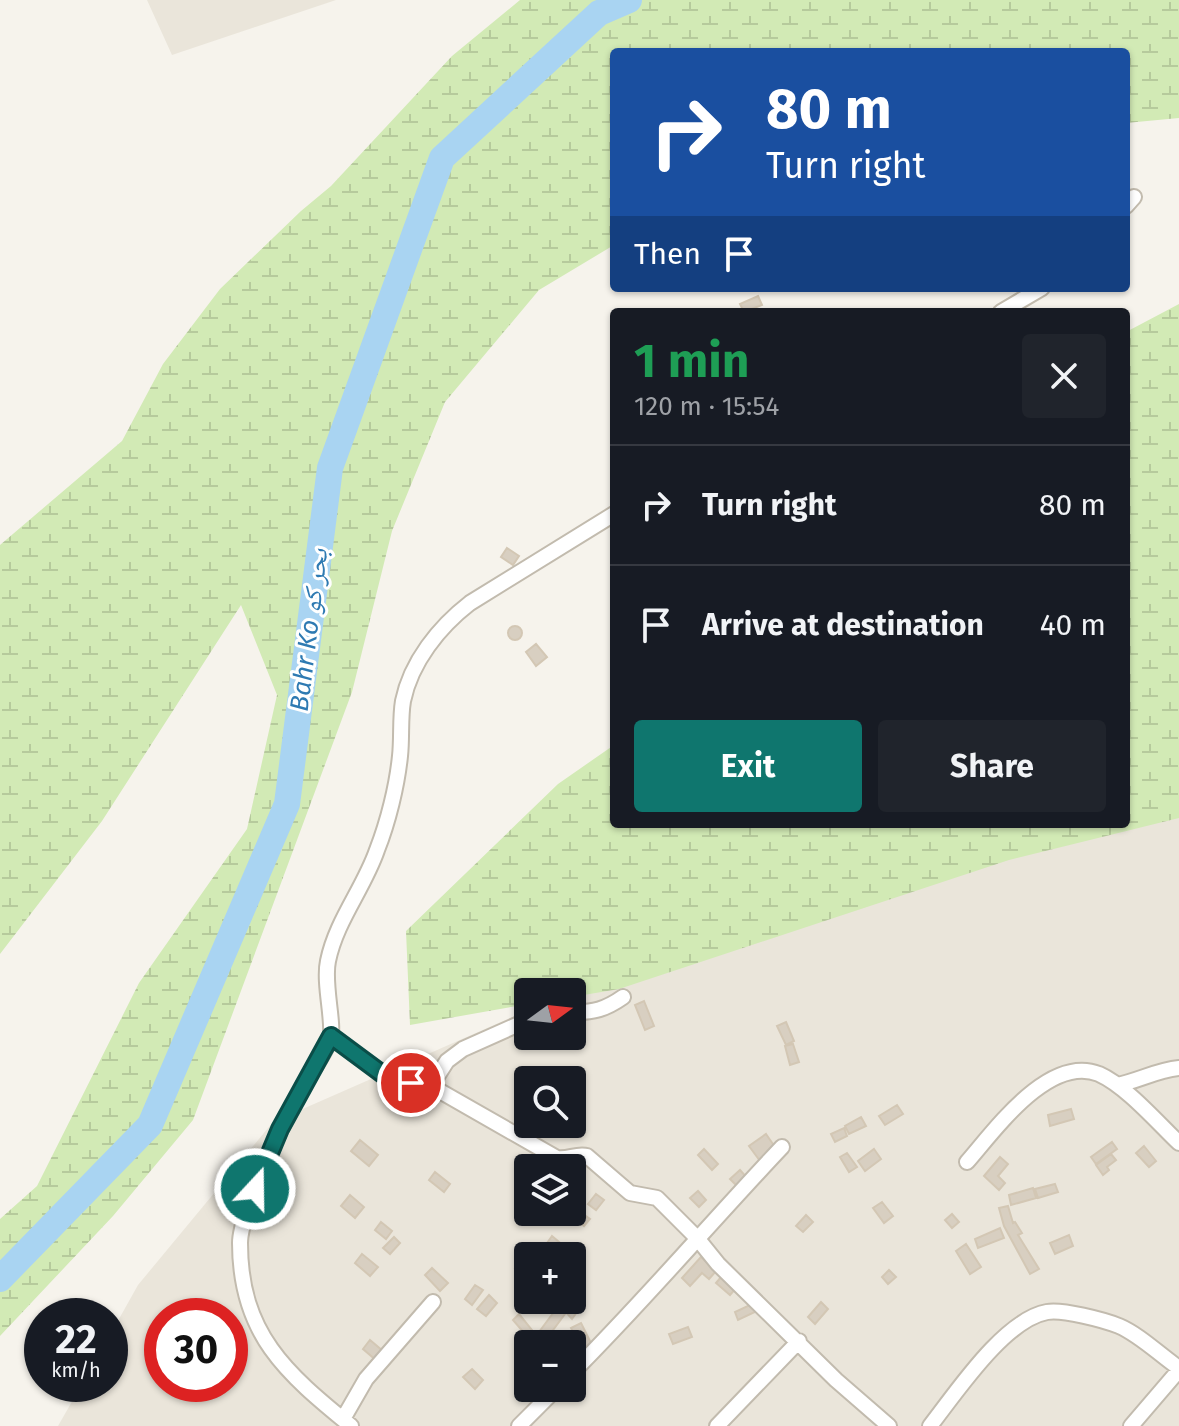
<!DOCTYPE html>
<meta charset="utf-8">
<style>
:root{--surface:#171b24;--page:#20242c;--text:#f1f3f6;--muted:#9ea1a6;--line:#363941;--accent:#0f766e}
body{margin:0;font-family:"Fira Sans","Noto Naskh Arabic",sans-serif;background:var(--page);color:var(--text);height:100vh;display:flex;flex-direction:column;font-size:30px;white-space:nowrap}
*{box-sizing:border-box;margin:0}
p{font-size:26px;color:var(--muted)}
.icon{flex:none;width:44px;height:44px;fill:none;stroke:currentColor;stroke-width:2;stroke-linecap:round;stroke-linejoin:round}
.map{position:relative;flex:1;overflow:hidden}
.drawer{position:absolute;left:610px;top:308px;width:520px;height:520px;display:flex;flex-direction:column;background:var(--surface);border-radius:8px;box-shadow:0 2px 6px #0004}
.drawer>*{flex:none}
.guide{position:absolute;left:610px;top:48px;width:520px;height:244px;border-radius:8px;box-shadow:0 2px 6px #0004;background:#1a4fa0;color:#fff;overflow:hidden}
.needle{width:52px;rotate:75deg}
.fabs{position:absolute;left:514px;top:978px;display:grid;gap:16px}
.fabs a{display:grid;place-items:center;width:72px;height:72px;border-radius:8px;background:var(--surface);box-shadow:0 2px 6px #0004;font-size:40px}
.speed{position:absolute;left:24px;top:1298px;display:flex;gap:16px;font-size:40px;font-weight:700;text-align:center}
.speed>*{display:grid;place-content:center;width:104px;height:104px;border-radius:50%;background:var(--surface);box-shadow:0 2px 6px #0004;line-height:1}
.speed small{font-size:20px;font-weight:400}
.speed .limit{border:12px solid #d22;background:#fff;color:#111}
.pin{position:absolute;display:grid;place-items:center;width:68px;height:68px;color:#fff;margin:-34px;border:4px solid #fff;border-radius:50%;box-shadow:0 2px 8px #0007}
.me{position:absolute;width:88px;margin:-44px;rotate:21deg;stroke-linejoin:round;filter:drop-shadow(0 0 6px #0008)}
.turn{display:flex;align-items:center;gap:28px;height:168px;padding:0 24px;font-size:36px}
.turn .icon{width:104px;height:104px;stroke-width:2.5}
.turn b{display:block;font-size:56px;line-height:68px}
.then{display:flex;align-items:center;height:76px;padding:0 24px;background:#0003;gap:16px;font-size:30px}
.round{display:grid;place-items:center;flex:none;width:84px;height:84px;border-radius:8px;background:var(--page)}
.headline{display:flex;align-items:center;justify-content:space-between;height:136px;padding:0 24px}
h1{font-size:48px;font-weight:700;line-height:60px;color:#1e9e55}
.primary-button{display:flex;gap:16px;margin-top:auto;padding:16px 24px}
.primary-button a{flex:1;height:92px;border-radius:8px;background:var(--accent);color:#fff;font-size:32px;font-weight:700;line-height:92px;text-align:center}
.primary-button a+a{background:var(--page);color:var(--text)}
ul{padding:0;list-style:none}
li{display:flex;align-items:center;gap:24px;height:120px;padding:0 24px;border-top:2px solid var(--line)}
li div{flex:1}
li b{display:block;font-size:30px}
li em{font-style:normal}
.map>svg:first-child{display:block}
.residential{fill:#eae5da;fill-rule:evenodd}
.wetland{fill:url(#wetland-marsh)}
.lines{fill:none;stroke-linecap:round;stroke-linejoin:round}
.river{stroke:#a9d4f2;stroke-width:26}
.building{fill:#d8cfc1;stroke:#d3c7b4;stroke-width:2}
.minor-casing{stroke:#c2bbae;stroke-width:18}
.minor{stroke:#fff;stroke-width:14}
.route-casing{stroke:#0a4d48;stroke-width:20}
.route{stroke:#0f766e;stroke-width:14}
.labels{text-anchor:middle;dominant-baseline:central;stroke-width:6;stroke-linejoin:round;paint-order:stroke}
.water-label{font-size:26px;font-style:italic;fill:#2e7ab2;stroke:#fff}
</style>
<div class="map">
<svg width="1179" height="1426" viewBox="0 0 1179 1426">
<defs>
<pattern id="wetland-marsh" width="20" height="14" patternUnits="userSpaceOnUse" patternTransform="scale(2)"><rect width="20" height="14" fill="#d2eab5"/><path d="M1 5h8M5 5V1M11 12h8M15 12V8" fill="none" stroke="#b6ca9c"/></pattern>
</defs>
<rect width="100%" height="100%" fill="#f6f3ec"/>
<path class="residential" d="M147,0h189l-164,55z
M1179,777v649h-1121l24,-42h28v-49l28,-50 135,-163 255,-112v26h44v-42l476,-170h78zM528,1080h44v44h-44zM528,1168h44v44h-44zM528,1256h44v44h-44zM162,1316h68v68h-68zM528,1344h44v44h-44z"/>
<path class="wetland" d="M520,0h659v118l-53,5v-71h-512v193l-75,45 -94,112 -53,129 -40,161 -159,428 -80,96 -113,120v-117l37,-33 102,-203 108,-154 30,-134 -36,-90 -139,216 -102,133v-409l122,-104 41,-77 57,-75 81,-78 30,-25 121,-130z
M1179,304v514l-170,42 -390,129 -47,8v-5h-44v12l-118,21 -4,-94 152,-147 56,-39v79h512v-492z"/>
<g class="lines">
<path class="river" d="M0,1279l150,-154 137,-321 43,-336 112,-310 157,-145 30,-13"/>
</g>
<path class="building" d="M758,296l4,9 -18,7 -4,-8z
M507,548l12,8 -6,9 -12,-8z
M508 633a7 7 0 1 1 14 0a7 7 0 1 1-14 0Z
M536,644l11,13 -11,9 -10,-14z
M644,1001l10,25 -9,4 -10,-25z
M786,1022l8,19 -8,4 -9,-19z
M793,1044l6,18 -9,3 -5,-19z
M897,1105l6,9 -18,11 -6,-9z
M1071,1109l3,10 -24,7 -2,-11z
M861,1117l5,9 -17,8 -4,-8z
M844,1128l3,8 -12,6 -4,-8z
M766,1134l11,16 -17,11 -11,-15z
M360,1140l18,15 -9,11 -18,-15z
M1112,1142l5,7 -21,15 -5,-7z
M1144,1146l12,15 -7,6 -13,-14z
M704,1149l14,15 -6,6 -14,-15z
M874,1149l7,10 -16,12 -7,-10z
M847,1153l10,14 -8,5 -9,-15z
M1111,1154l5,6 -9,7 2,3 -6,5 -7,-10z
M1000,1157l8,7 -10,12 7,7 -6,7 -15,-14z
M740,1170l8,9 -9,9 -9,-9z
M435,1172l15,12 -6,8 -15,-12z
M1055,1184l3,8 -20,6 -3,-9z
M1033,1188l3,10 -25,7 -2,-10z
M698,1191l8,9 -7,7 -9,-9z
M596,1194l8,6 -8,10 -8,-6z
M350,1195l14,12 -9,11 -14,-12z
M882,1202l11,14 -9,7 -11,-15z
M1008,1206l5,17 2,-1 7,11 -4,2 21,34 -9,5 -26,-48 -5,-18z
M583,1214l7,5 -6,7 -6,-5z
M952,1214l7,8 -7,6 -7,-8z
M806,1215l7,7 -10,10 -7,-6z
M381,1222l11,9 -6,8 -11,-9z
M1000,1228l4,10 -26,10 -3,-9z
M1069,1235l4,11 -18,8 -5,-11z
M552,1236l7,6 -7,10 -7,-6z
M394,1237l6,6 -10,11 -7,-6z
M966,1244l15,23 -11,7 -14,-23z
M362,1254l16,13 -8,9 -15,-13z
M701,1257l15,14 -7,8 -7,-6 -12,13 -8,-8z
M523,1259l5,4v15l-13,-10z
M432,1268l16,15 -8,8 -15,-16z
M889,1270l7,7 -8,7 -6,-7z
M722,1276l14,12 -6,7 -14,-12z
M475,1285l8,5 -11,15 -7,-6z
M489,1295l8,8 -11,13 -9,-7z
M572,1297l10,8 -10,14 -10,-11z
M821,1302l7,7 -13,15 -7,-7z
M754,1303l3,8 -19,9 -3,-8z
M557,1308l8,6 -18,24 -8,-6z
M519,1314l13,16 -6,5 -13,-15z
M581,1323l12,24 -9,5 -13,-24z
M688,1327l4,10 -19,7 -4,-10z
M370,1340l14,12 -7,9 -14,-12z
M472,1369l11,11 -8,9 -12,-12z"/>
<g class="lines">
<defs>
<path id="minor" d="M1126,206l8,-9
M1001,312l41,-24
M572,1012c21,1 34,-3 51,-15
M331,1036l54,40 46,10 126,72c11,2 20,-5 30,-2l43,37 27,5 40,40 21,26 118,116 53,46
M1117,1085c21,-4 40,-15 62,-17
M431,1086l16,-25 16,-12 65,-29
M967,1162c28,-32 82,-108 132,-88 27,12 58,48 80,69
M572,1373c73,-73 139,-151 210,-226
M343,1419l23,-40 67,-77
M351,1426c-65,-53 -111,-92 -111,-183 0,-13 6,-29 10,-41 15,-43 34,-81 56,-121 8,-13 19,-28 24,-42 5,-14 -7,-55 -2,-78 8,-40 36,-73 49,-111 11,-28 20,-64 23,-94 2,-18 0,-37 3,-55 8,-39 36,-74 67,-98l144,-89
M519,1426l38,-38
M717,1426l82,-85
M930,1426c26,-33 74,-106 117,-114 15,-3 57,8 72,14 21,9 41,29 60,42
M1131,1426l48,-56"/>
</defs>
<use href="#minor" class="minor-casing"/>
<use href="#minor" class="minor"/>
</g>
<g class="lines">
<defs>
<path id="route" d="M255,1189l25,-60 51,-93 54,40 26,7"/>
</defs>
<use href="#route" class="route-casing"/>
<use href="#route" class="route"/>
</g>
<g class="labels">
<g class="water-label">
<text transform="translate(309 630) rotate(-83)">Bahr Ko بحر كو</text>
</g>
</g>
</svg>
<div class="fabs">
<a><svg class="needle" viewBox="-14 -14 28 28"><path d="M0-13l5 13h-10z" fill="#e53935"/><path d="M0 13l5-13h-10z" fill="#9ea1a6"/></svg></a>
<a><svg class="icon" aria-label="search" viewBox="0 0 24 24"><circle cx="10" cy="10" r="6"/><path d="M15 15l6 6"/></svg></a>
<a><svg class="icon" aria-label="layers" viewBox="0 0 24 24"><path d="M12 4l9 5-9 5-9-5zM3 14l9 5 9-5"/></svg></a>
<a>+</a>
<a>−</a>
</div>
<div class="speed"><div>22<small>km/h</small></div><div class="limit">30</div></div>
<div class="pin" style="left:411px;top:1083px;background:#d93025"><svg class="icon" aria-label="arrive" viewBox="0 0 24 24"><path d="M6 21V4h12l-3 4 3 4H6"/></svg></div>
<svg class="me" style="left:255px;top:1189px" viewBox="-20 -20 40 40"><circle r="17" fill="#0f766e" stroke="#fff" stroke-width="3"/><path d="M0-11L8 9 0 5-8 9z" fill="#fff"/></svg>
<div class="guide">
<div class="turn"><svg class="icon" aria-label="right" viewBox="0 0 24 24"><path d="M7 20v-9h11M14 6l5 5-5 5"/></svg><div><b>80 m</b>Turn right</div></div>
<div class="then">Then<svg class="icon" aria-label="arrive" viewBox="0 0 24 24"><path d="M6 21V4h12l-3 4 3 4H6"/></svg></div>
</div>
<section class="drawer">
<div class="headline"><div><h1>1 min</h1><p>120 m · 15:54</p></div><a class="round"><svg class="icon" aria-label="close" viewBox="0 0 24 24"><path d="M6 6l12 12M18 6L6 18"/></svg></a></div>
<ul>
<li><svg class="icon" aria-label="right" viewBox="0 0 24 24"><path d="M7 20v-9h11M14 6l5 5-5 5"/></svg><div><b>Turn right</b></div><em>80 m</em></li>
<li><svg class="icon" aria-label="arrive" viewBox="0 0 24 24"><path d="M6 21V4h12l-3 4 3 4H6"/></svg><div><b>Arrive at destination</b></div><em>40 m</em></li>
</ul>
<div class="primary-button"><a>Exit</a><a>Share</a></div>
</section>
</div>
